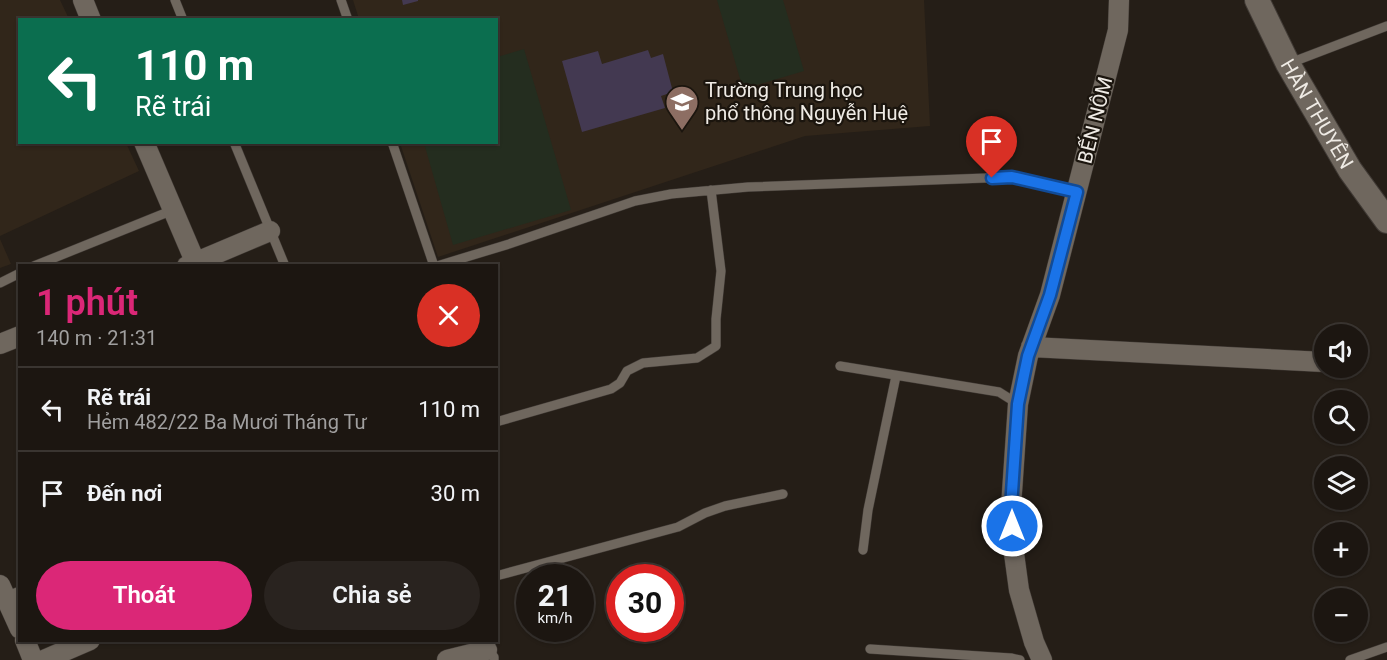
<!DOCTYPE html>
<html lang="vi">
<meta charset="utf-8">
<style>
:root{--surface:#1c1611;--page:#29231f;--text:#f1f3f6;--muted:#a09f9f;--line:#3a3531;--accent:#db2777}
body{margin:0;font-family:Roboto,sans-serif;background:var(--page);color:var(--text);height:100vh;display:flex;flex-direction:column;font-size:22px;white-space:nowrap}
*{box-sizing:border-box;margin:0}
p{font-size:20px;color:var(--muted)}
.icon{flex:none;width:33px;height:33px;fill:none;stroke:currentColor;stroke-width:2;stroke-linecap:round;stroke-linejoin:round}
.map{position:relative;flex:1;overflow:hidden}
.panel{position:absolute;left:18px;top:264px;width:480px;height:378px;display:flex;flex-direction:column;background:var(--surface);border-radius:0px;box-shadow:0 2px 4px #0004,0 0 0 2px var(--line)}
.panel>*{flex:none}
.top-card{position:absolute;left:18px;top:18px;width:480px;height:126px;border-radius:0px;box-shadow:0 2px 4px #0004,0 0 0 2px var(--line);background:#0b6e4f;color:#fff;overflow:hidden}
.controls{position:absolute;left:1314px;top:324px;display:grid;gap:12px}
.controls a{display:grid;place-items:center;width:54px;height:54px;border-radius:50%;background:var(--surface);box-shadow:0 2px 4px #0004,0 0 0 2px var(--line);font-size:30px}
.speed{position:absolute;left:516px;top:564px;display:flex;gap:12px;font-size:30px;font-weight:700;text-align:center}
.speed>*{display:grid;place-content:center;width:78px;height:78px;border-radius:50%;background:var(--surface);box-shadow:0 2px 4px #0004,0 0 0 2px var(--line);line-height:1}
.speed small{font-size:15px;font-weight:400}
.speed .limit{border:9px solid #d22;background:#fff;color:#111}
.pin{position:absolute;display:grid;place-items:center;width:51px;height:51px;color:#fff;margin:-62px -26px;border-radius:50% 50% 50% 0;rotate:-45deg;box-shadow:0 0 6px #0007}
.pin .icon{rotate:45deg}
.me{position:absolute;width:66px;margin:-33px;rotate:0deg;stroke-linejoin:round;filter:drop-shadow(0 0 4px #0008)}
.turn{display:flex;align-items:center;gap:21px;height:126px;padding:0 18px;font-size:27px}
.turn .icon{width:78px;height:78px;stroke-width:2.5}
.turn b{display:block;font-size:42px;line-height:51px}
.round{display:grid;place-items:center;flex:none;width:63px;height:63px;border-radius:32px;background:var(--page)}
.summary{display:flex;align-items:center;justify-content:space-between;height:102px;padding:0 18px}
h1{font-size:36px;font-weight:600;line-height:45px;color:var(--accent)}
.button{display:flex;gap:12px;margin-top:auto;padding:12px 18px}
.button a{flex:1;height:69px;border-radius:36px;background:var(--accent);color:#fff;font-size:24px;font-weight:600;line-height:69px;text-align:center}
.button a+a{background:var(--page);color:var(--text)}
ul{padding:0;list-style:none}
li{display:flex;align-items:center;gap:18px;height:84px;padding:0 18px;border-top:2px solid var(--line)}
li div{flex:1}
li b{display:block;font-size:22px}
li em{font-style:normal}
.map>svg:first-child{display:block}
.built{fill:#31261a}
.green{fill:#242d1f}
.building{fill:#433951}
.lines{fill:none;stroke-linecap:round;stroke-linejoin:round}
.service-casing{stroke:#403a35;stroke-width:10}
.minor-casing{stroke:#403a35;stroke-width:21}
.tertiary-casing{stroke:#403a35;stroke-width:26}
.service{stroke:#6f675e;stroke-width:9}
.minor{stroke:#6f675e;stroke-width:20}
.tertiary{stroke:#6f675e;stroke-width:24}
.route-casing{stroke:#114b97;stroke-width:15}
.route{stroke:#1a73e8;stroke-width:10}
.labels{text-anchor:middle;dominant-baseline:central;stroke-width:4.5;stroke-linejoin:round;paint-order:stroke}
.poi-label{font-size:20px;fill:#efebe5;stroke:#1b150e;text-anchor:start}
.street-label{font-size:20px;fill:#efebe5;stroke:#1b150e}
</style>
<div class="map">
<svg width="1387" height="660" viewBox="0 0 1387 660">
<rect width="100%" height="100%" fill="#251e17"/>
<path class="built" d="M0,0h60l9,19 -49,1v122l106,1 13,28 -139,65z
M353,0h571l6,126 -125,10 -367,121 -38,-114 96,-1v-122l-137,-1z
M0,239l11,25 -11,4z"/>
<path class="green" d="M717,0h66l21,71 -61,18z
M524,49l47,161 -118,35 -29,-102 72,-1 1,-85z"/>
<path class="building" d="M402,0h16v1l-15,4z
M648,50l3,8 12,-4 10,38 -12,4 4,12 -83,24 -20,-71 36,-10 4,13z"/>
<g class="lines">
<defs>
<path id="service" d="M175,0l8,20
M341,0l7,20
M1290,63l97,-37
M234,142l51,124
M392,142l42,124
M34,266l139,-56
M437,266l72,-22 126,-43 36,-7 77,-7 264,-10 65,15
M0,283l20,-10
M840,366l159,26 19,12
M496,422l115,-33 9,-6 7,-12 16,-8 54,-5 19,-12v-27l5,-48 -10,-81
M863,550l5,-40 28,-134
M496,576l182,-49 27,-14 20,-7 58,-12
M5,597l15,-6
M487,640v10l7,7v3
M870,649l141,9 9,2
M1350,660l37,-13"/>
<path id="minor" d="M83,0l8,20
M144,142l53,124
M187,266l83,-35
M0,344l20,-8
M1031,347l293,15
M0,585l20,44
M25,640l8,20
M44,660l46,-20
M447,660l40,-10
M1042,660l-8,-18 -15,-52 -6,-44 -2,-39 7,-103 10,-48 22,-61 68,-265 1,-30"/>
<g id="tertiary">
<path id="s1" d="M1257,0l31,64 62,106 37,51"/>
</g>
</defs>
<use href="#service" class="service-casing"/>
<use href="#minor" class="minor-casing"/>
<use href="#tertiary" class="tertiary-casing"/>
<use href="#service" class="service"/>
<use href="#minor" class="minor"/>
<use href="#tertiary" class="tertiary"/>
</g>
<g class="lines">
<defs>
<path id="route" d="M992,178l20,-1 65,15 -27,103 -22,61 -10,48 -7,103 1,19"/>
</defs>
<use href="#route" class="route-casing"/>
<use href="#route" class="route"/>
</g>
<defs>
<symbol id="school-pin" viewBox="-11 -11 22 30"><path d="M0 17L-7.5 6A9.5 9.5 0 1 1 7.5 6Z" fill="#8d6e63" stroke="#1b150e"/><path d="M0-5L7-2L0 1L-7-2ZM-4 1L0 2.5L4 1V4Q0 6-4 4Z" fill="#fff"/></symbol>
</defs>
<g fill-rule="evenodd">
<use href="#school-pin" x="663" y="83" width="38" height="52"/>
</g>
<g class="labels">
<g class="poi-label">
<text x="705" y="90">Trường Trung học<tspan x="705" dy="23">phổ thông Nguyễn Huệ</tspan></text>
</g>
<g class="street-label">
<text stroke="none"><textPath href="#s1" startOffset="129">HÀN THUYÊN</textPath></text>
<text transform="translate(1095 120) rotate(-76)">BẾN NÔM</text>
</g>
</g>
</svg>
<div class="controls">
<a><svg class="icon" aria-label="sound" viewBox="0 0 24 24"><path d="M4 9h4l5-4v14l-5-4H4zM17 9q2 3 0 6"/></svg></a>
<a><svg class="icon" aria-label="search" viewBox="0 0 24 24"><circle cx="10" cy="10" r="6"/><path d="M15 15l6 6"/></svg></a>
<a><svg class="icon" aria-label="layers" viewBox="0 0 24 24"><path d="M12 4l9 5-9 5-9-5zM3 14l9 5 9-5"/></svg></a>
<a>+</a>
<a>−</a>
</div>
<div class="speed"><div>21<small>km/h</small></div><div class="limit">30</div></div>
<div class="pin" style="left:992px;top:178px;background:#d93025"><svg class="icon" aria-label="arrive" viewBox="0 0 24 24"><path d="M6 21V4h12l-3 4 3 4H6"/></svg></div>
<svg class="me" style="left:1012px;top:526px" viewBox="-20 -20 40 40"><circle r="17" fill="#1a73e8" stroke="#fff" stroke-width="3"/><path d="M0-11L8 9 0 5-8 9z" fill="#fff"/></svg>
<div class="top-card">
<div class="turn"><svg class="icon" aria-label="left" viewBox="0 0 24 24"><path d="M17 20v-9H6M10 6l-5 5 5 5"/></svg><div><b>110 m</b>Rẽ trái</div></div>
</div>
<section class="panel">
<div class="summary"><div><h1>1 phút</h1><p>140 m · 21:31</p></div><a class="round" style="background:#d93025;color:#fff"><svg class="icon" aria-label="close" viewBox="0 0 24 24"><path d="M6 6l12 12M18 6L6 18"/></svg></a></div>
<ul>
<li><svg class="icon" aria-label="left" viewBox="0 0 24 24"><path d="M17 20v-9H6M10 6l-5 5 5 5"/></svg><div><b>Rẽ trái</b><p>Hẻm 482/22 Ba Mươi Tháng Tư</p></div><em>110 m</em></li>
<li><svg class="icon" aria-label="arrive" viewBox="0 0 24 24"><path d="M6 21V4h12l-3 4 3 4H6"/></svg><div><b>Đến nơi</b></div><em>30 m</em></li>
</ul>
<div class="button"><a>Thoát</a><a>Chia sẻ</a></div>
</section>
</div>
